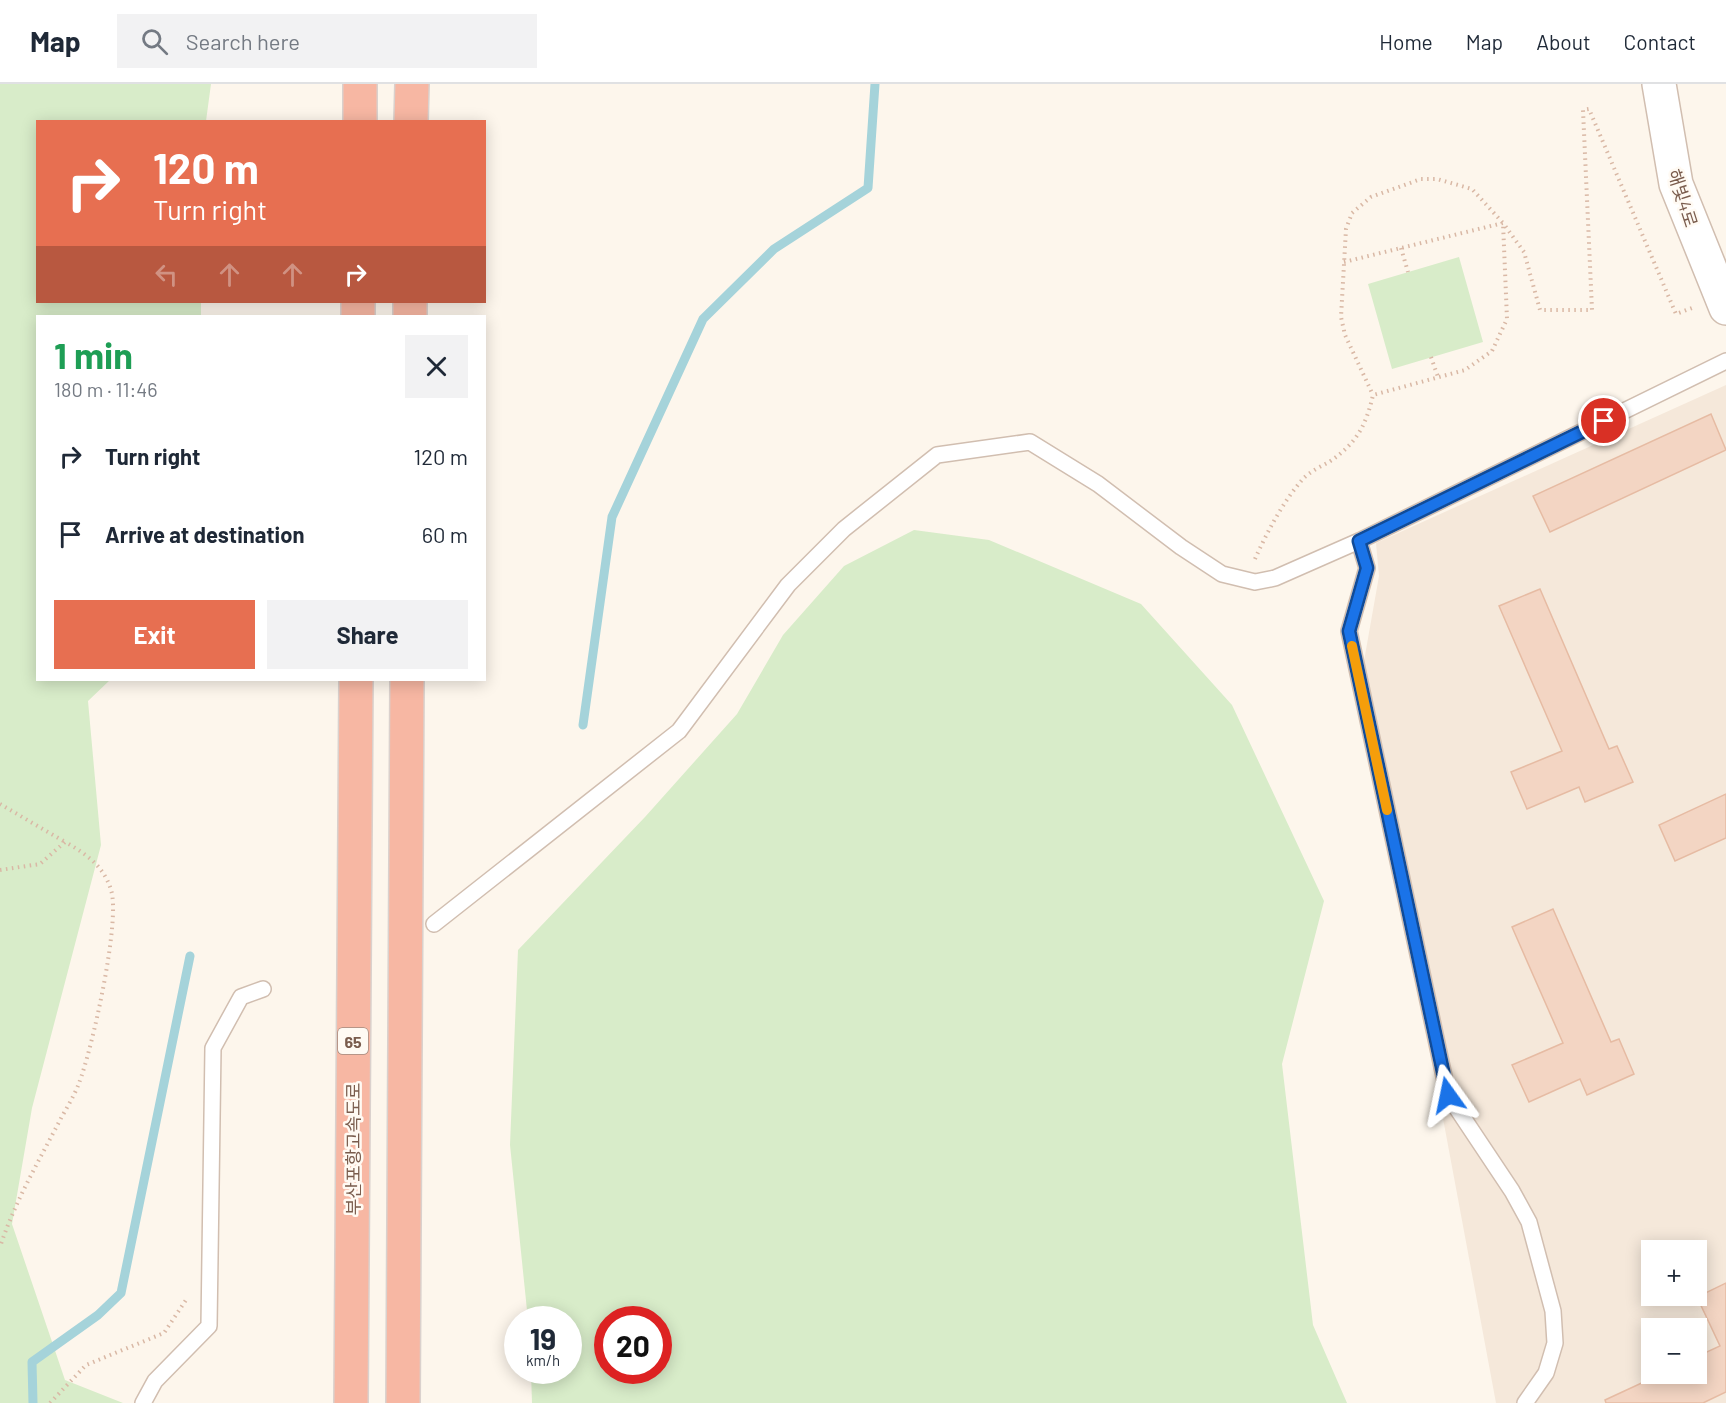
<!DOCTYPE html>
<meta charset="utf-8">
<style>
:root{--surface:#fff;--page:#f2f2f3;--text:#1f2937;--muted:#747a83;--line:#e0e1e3;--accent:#e76f51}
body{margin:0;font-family:Barlow,"Noto Sans KR",sans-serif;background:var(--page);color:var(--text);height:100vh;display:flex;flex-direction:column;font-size:22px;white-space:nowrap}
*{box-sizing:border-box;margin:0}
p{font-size:20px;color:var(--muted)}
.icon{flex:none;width:33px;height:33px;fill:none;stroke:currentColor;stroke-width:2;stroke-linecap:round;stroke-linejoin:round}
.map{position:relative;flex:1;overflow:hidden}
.details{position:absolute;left:36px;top:231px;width:450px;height:366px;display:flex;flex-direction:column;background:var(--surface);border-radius:0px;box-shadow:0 3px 15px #0003}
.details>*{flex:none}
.banner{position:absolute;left:36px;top:36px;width:450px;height:183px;border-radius:0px;box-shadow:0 3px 15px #0003;background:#e76f51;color:#fff;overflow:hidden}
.tools{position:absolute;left:1641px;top:1156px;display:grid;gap:12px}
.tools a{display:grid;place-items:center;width:66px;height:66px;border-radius:0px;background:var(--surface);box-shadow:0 3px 15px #0003;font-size:30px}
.speed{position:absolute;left:504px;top:1222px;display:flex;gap:12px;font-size:30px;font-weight:700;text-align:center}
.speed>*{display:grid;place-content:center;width:78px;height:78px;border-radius:50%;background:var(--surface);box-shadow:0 3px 15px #0003;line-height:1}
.speed small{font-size:15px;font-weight:400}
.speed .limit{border:9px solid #d22;background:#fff;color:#111}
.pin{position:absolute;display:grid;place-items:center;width:51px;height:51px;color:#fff;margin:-26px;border:3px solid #fff;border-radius:50%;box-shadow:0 2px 6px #0007}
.me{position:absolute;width:66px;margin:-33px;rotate:348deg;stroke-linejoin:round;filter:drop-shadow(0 0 4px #0008)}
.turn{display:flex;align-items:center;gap:21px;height:126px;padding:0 18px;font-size:27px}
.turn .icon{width:78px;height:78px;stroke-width:2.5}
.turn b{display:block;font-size:42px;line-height:51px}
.lanes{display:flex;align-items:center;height:57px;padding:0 18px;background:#0003;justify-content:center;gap:30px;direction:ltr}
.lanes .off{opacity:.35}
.round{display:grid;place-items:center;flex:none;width:63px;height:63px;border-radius:0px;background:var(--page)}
.headline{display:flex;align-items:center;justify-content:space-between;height:102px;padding:0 18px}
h1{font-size:36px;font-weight:700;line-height:45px;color:#1e9e55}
.button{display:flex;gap:12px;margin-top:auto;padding:12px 18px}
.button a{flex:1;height:69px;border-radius:0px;background:var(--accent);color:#fff;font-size:24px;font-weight:700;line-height:69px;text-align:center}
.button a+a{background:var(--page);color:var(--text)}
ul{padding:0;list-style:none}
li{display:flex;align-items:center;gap:18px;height:78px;padding:0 18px}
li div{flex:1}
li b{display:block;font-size:22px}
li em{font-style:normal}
header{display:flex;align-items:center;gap:36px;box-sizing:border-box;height:84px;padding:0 30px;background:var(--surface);border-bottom:2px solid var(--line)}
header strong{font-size:28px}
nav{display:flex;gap:33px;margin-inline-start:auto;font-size:21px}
.search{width:420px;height:54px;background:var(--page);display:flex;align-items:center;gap:15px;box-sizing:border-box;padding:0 21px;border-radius:0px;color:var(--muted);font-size:22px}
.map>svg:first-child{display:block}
.residential{fill:#f5e8da;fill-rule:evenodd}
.green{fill:#d8ecc9;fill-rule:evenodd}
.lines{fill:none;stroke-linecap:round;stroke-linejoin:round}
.stream{stroke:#a5d3da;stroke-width:9}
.building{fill:#f3d5c3;stroke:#e6bba3;stroke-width:1.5}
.service-casing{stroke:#d1beb0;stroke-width:18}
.tertiary-casing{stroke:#d1beb0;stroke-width:36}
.motorway-casing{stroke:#dad1cd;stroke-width:36}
.path{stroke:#d9b8a5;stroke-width:4;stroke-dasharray:1.5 4.5;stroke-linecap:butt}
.service{stroke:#fff;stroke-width:15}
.tertiary{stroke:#fff;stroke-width:33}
.motorway{stroke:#f7b7a3;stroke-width:33}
.route-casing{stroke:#114b97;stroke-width:15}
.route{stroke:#1a73e8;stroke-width:10}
.slow{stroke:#f59e0b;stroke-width:10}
.labels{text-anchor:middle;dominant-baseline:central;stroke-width:5;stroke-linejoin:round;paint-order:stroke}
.shield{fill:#fffaf3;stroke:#a28b7f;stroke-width:1.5}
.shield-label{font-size:16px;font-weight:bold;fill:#7a5c4d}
.street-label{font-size:18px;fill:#7a5c4d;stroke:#fffaf3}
</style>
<header>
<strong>Map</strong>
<div class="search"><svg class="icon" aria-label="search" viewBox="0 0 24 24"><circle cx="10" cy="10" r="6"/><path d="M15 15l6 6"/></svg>Search here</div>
<nav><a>Home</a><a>Map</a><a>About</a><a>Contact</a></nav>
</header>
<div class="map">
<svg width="1726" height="1319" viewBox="0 0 1726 1319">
<rect width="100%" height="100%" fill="#fdf6ec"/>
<path class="residential" d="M1726,301v1018h-230l-135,-725 18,-102 -3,-33zM1652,1167h44v45h-44zM1652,1245h44v45h-44z"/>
<path class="green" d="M0,0h211l-5,37 -168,1v180h163v14h-163v364h72l-22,21 13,144 -69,263 -20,116 53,156 58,23h-123z
M1459,173l24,85 -91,27 -24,-85z
M914,446l75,10 152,64 91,101 92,196 -42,163 31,261 34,78h-815l-1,-32h37v-51h-40l-18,-175 8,-195 127,-133 92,-103 46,-79 61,-69zM608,1236h50v51h-50z"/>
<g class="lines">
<path class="stream" d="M583,641l29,-208 91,-198 71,-70 94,-61 7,-104
M33,1319l-1,-41 66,-47 23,-22 69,-337"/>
</g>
<path class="building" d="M1711,330l15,36 -176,82 -17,-36z
M1540,505l69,160 8,-3 16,36 -48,20 -6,-15 -52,22 -16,-37 51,-21 -63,-145z
M1726,710v44l-51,23 -16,-36z
M1553,825l58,133 8,-3 15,35 -47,21 -7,-16 -51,23 -17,-37 51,-22 -51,-116z
M1726,1199v109l-23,11h-97l-1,-3 56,-26h35v-17l24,-11 -23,-49z"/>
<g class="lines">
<defs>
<path id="service" d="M1359,457l8,27 -18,63 99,464 64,96 17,31 24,89 2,32 -9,30 -21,30
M434,840l245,-193 109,-146 56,-56 93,-74 93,-13 68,42 83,63 41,27 33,8 20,-4 84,-37 367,-180
M143,1319l12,-22 54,-55 4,-278 28,-51 22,-8"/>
<path id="tertiary" d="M1659,0l17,100 50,124"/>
<path id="motorway" d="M360,38v-38
M411,38l1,-38
M358,232v-14
M410,232v-14
M351,1319l5,-723
M403,1319l4,-723"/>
</defs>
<use href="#service" class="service-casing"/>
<use href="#tertiary" class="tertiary-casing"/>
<use href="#motorway" class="motorway-casing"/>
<path class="path" d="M1401,164l7,24
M1344,178l159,-39 21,29 16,58h52l-9,-200 6,-1 87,205 16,-6
M1431,273l7,20
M1255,475c12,-27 28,-57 47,-79 7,-8 18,-13 27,-18 27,-18 37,-36 44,-67l92,-25 27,-19 15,-32 -4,-96 -31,-34 -35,-10h-16l-50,18 -19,16 -6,16 -5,88 4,18 28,60
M0,720l65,38
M0,786l40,-6 25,-22c20,11 39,24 46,48 10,30 -19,160 -32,193 -5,14 -14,27 -21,41 -21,40 -44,80 -58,123
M50,1319l36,-38 78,-32 22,-33"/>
<use href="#service" class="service"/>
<use href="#tertiary" class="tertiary"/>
<use href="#motorway" class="motorway"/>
</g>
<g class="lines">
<defs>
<path id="route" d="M1448,1011l-99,-464 18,-63 -8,-27 245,-120"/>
</defs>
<use href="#route" class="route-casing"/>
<use href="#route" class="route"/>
<path class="slow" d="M1352,562l35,164"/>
</g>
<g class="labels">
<rect class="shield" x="338" y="944" width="30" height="26" rx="4.5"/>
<g class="shield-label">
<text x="353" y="957">65</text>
</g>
<g class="street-label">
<text transform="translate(1683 114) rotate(72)">해빛4로</text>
<text transform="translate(353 1065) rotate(-90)">부산포항고속도로</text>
</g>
</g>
</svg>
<div class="tools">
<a>+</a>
<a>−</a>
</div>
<div class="speed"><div>19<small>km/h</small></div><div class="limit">20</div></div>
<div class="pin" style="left:1604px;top:337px;background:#d93025"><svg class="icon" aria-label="arrive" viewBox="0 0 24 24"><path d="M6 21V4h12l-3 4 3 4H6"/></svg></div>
<svg class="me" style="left:1448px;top:1011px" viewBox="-20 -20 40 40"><path d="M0-17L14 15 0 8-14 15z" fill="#1a73e8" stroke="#fff" stroke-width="4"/></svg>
<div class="banner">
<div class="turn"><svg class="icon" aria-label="right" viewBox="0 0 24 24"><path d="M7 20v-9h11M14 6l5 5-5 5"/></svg><div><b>120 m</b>Turn right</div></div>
<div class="lanes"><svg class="icon off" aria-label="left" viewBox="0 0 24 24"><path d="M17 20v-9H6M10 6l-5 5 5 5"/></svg><svg class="icon off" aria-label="ahead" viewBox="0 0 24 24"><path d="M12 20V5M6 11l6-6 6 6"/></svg><svg class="icon off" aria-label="ahead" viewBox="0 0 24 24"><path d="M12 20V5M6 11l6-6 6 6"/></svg><svg class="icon" aria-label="right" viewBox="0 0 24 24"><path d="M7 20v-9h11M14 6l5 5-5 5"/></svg></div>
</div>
<section class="details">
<div class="headline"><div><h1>1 min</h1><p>180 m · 11:46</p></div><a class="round"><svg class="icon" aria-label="close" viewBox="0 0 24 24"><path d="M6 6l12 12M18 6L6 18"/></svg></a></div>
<ul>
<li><svg class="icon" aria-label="right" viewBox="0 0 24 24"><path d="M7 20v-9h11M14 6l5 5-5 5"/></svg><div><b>Turn right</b></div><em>120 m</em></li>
<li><svg class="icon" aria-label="arrive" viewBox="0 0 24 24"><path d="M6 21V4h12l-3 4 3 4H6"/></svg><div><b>Arrive at destination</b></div><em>60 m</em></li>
</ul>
<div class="button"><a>Exit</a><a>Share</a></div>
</section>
</div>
